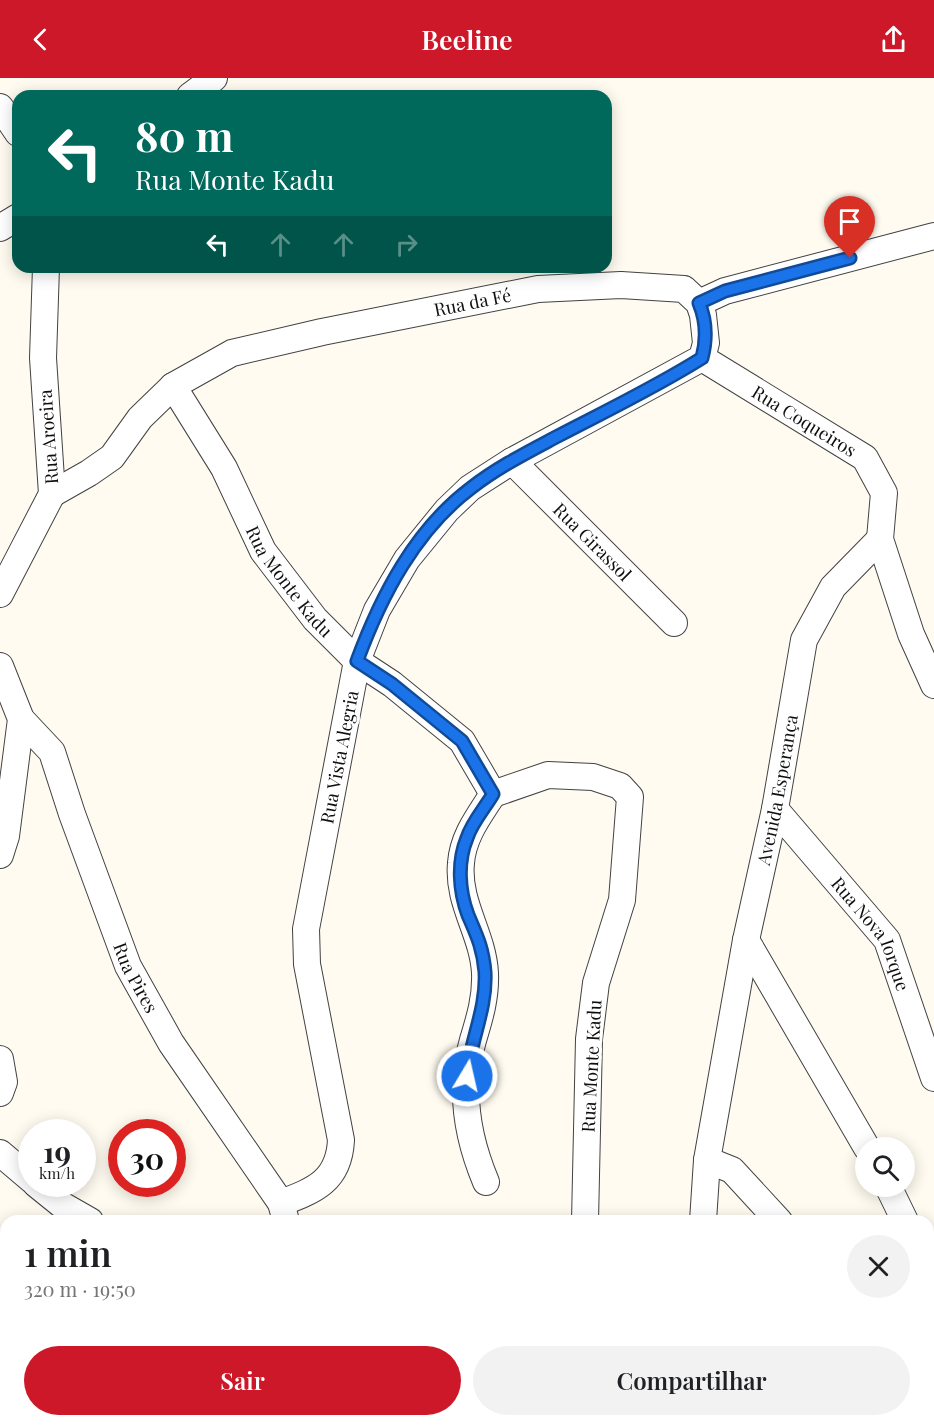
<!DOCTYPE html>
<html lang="pt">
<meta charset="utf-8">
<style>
:root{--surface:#fff;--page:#f2f2f2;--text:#202124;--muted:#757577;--accent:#cd1829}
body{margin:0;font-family:"Playfair Display",serif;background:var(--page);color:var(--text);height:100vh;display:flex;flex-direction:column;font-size:22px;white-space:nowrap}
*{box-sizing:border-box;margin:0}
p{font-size:20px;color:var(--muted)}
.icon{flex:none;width:33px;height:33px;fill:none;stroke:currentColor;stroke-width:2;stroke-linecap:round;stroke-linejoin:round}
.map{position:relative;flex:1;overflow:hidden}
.side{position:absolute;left:0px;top:1137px;width:934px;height:212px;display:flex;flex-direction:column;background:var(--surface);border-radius:18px 18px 0 0;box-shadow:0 3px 15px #0003}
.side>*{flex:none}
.guide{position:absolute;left:12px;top:12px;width:600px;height:183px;border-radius:18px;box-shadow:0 3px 15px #0003;background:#00695c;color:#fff;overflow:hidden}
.tools{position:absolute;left:855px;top:1059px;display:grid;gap:12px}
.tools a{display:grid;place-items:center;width:60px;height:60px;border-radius:50%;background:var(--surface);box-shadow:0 3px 15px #0003;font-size:30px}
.speed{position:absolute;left:18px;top:1041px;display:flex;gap:12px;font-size:30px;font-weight:700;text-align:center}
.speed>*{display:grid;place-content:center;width:78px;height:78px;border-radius:50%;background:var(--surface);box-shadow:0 3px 15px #0003;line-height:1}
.speed small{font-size:15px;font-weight:400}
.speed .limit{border:9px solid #d22;background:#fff;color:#111}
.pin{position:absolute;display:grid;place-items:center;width:51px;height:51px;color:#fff;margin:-62px -26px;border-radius:50% 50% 50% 0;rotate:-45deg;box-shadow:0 0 6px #0007}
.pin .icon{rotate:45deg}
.me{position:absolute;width:66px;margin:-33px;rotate:9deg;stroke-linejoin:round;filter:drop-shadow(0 0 4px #0008)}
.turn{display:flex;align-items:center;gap:21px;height:126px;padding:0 24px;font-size:27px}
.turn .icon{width:78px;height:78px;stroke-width:2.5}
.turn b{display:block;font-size:42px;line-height:51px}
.lanes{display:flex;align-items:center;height:57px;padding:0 24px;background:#0003;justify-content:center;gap:30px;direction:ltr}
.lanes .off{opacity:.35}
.round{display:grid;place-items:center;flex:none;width:63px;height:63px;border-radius:32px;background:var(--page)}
.head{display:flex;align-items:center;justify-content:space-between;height:102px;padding:0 24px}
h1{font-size:36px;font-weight:600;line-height:45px}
.primary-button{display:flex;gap:12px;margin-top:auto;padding:12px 24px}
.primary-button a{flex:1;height:69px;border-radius:36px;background:var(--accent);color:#fff;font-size:24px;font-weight:600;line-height:69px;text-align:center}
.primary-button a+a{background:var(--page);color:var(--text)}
header{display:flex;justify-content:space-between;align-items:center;height:78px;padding:0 24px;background:var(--accent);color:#fff;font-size:27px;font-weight:600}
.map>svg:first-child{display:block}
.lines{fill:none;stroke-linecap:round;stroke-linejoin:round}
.minor-casing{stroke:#424242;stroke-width:28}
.minor{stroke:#fff;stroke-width:26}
.route-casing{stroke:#114b97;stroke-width:15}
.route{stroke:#1a73e8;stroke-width:10}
.labels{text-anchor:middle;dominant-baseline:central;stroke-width:6;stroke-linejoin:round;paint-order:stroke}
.street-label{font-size:18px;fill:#0f0f0f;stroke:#fff}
</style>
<header><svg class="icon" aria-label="back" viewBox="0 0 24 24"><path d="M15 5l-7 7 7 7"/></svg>Beeline<svg class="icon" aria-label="share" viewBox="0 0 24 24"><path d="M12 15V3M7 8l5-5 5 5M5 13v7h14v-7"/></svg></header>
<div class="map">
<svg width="934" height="1348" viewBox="0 0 934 1348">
<rect width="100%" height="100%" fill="#fffbf0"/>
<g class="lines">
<defs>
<g id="minor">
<path d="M190,18l24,-18"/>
<path d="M0,29l18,26"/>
<path d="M0,150l18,-11"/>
<path d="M699,225l26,-12 209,-55"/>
<path id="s1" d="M702,280l163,100 19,35 -4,46 31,95 23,51"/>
<path id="s2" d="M173,308l51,82 39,83 52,68 42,42 35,23 70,57 31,53"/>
<path id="s3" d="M512,383l162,162"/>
<path id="s4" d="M52,416l37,-21 23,-16 28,-39 33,-32 59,-33 90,-21 216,-43 83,-4 63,4 15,14 4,12 3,28 -4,15 -190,103 -42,27 -23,22 -40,49 -30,51 -20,51 -51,268 1,35 34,176c-2,41 -26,50 -60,63"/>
<path d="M0,516l52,-100 -9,-136 3,-91"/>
<path d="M0,588l21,53 -15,117 -6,19"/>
<path id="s5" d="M21,641l31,33 20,62 56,152 43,77 110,160 5,18"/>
<path d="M493,716l55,-19 45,2 27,9 10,11 -8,103 -26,83 -7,56 -4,182"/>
<path id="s6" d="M775,731l112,131 47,138"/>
<path d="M746,862l121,208"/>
<path d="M0,981l4,23 -4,11"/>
<path d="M0,1075l32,27"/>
<path d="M707,1082l25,10 47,51"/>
<path d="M486,1104c-19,-45 -27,-94 -13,-142 7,-23 13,-43 12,-67 -2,-39 -28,-70 -24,-110 2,-27 18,-47 32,-69"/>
<path d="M36,1106l26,21 28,16"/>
<path d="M888,1108l17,35"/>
<path id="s7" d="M703,1143l4,-61 39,-220 29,-131 29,-169 29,-53 47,-48"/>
<path d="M928,1192l6,12"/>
<path d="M105,1342l1,6"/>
<path d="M344,1342l2,6"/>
<path d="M659,1348l2,-6"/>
</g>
</defs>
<use href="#minor" class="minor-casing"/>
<use href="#minor" class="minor"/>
</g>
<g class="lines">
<defs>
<path id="route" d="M467,998c3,-35 20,-67 18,-104 -2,-24 -8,-36 -17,-57 -9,-24 -11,-53 -1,-77 5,-16 18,-30 26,-44l-31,-53 -70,-57 -35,-23c24,-65 58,-131 114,-173 27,-21 57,-36 87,-52 48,-25 98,-49 144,-78 5,-19 5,-36 -3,-55l26,-12 125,-33"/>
</defs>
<use href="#route" class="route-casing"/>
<use href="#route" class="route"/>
</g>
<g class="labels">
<g class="street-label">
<text stroke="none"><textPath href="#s4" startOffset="478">Rua da Fé</textPath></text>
<text stroke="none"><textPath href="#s1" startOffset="120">Rua Coqueiros</textPath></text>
<text transform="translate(48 359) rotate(-94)">Rua Aroeira</text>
<text stroke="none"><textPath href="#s3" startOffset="114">Rua Girassol</textPath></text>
<text stroke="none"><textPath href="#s2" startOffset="228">Rua Monte Kadu</textPath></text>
<text transform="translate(339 679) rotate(-79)">Rua Vista Alegria</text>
<text stroke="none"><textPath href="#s7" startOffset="438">Avenida Esperança</textPath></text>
<text stroke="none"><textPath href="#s6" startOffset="159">Rua Nova Iorque</textPath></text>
<text stroke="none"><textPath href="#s5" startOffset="286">Rua Pires</textPath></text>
<text transform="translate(591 988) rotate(-87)">Rua Monte Kadu</text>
</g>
</g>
</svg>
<div class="tools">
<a><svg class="icon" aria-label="search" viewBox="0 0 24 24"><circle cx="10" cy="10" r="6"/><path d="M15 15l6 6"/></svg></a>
</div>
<div class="speed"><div>19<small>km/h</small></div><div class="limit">30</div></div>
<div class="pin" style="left:850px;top:180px;background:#d93025"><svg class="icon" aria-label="arrive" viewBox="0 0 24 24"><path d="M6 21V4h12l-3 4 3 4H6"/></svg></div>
<svg class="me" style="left:467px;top:998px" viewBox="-20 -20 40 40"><circle r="17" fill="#1a73e8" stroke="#fff" stroke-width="3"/><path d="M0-11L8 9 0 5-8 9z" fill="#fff"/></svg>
<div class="guide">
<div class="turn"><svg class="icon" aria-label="left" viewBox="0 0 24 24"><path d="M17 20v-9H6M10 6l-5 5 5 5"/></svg><div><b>80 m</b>Rua Monte Kadu</div></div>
<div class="lanes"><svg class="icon" aria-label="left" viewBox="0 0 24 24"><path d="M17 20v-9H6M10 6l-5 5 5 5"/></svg><svg class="icon off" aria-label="ahead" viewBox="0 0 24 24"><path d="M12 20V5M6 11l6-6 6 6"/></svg><svg class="icon off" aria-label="ahead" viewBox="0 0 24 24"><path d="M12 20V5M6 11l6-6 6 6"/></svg><svg class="icon off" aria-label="right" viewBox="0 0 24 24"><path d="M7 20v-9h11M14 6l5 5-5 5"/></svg></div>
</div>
<section class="side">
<div class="head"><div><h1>1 min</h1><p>320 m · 19:50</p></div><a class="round"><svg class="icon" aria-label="close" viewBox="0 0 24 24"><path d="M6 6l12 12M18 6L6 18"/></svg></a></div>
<div class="primary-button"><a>Sair</a><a>Compartilhar</a></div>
</section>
</div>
